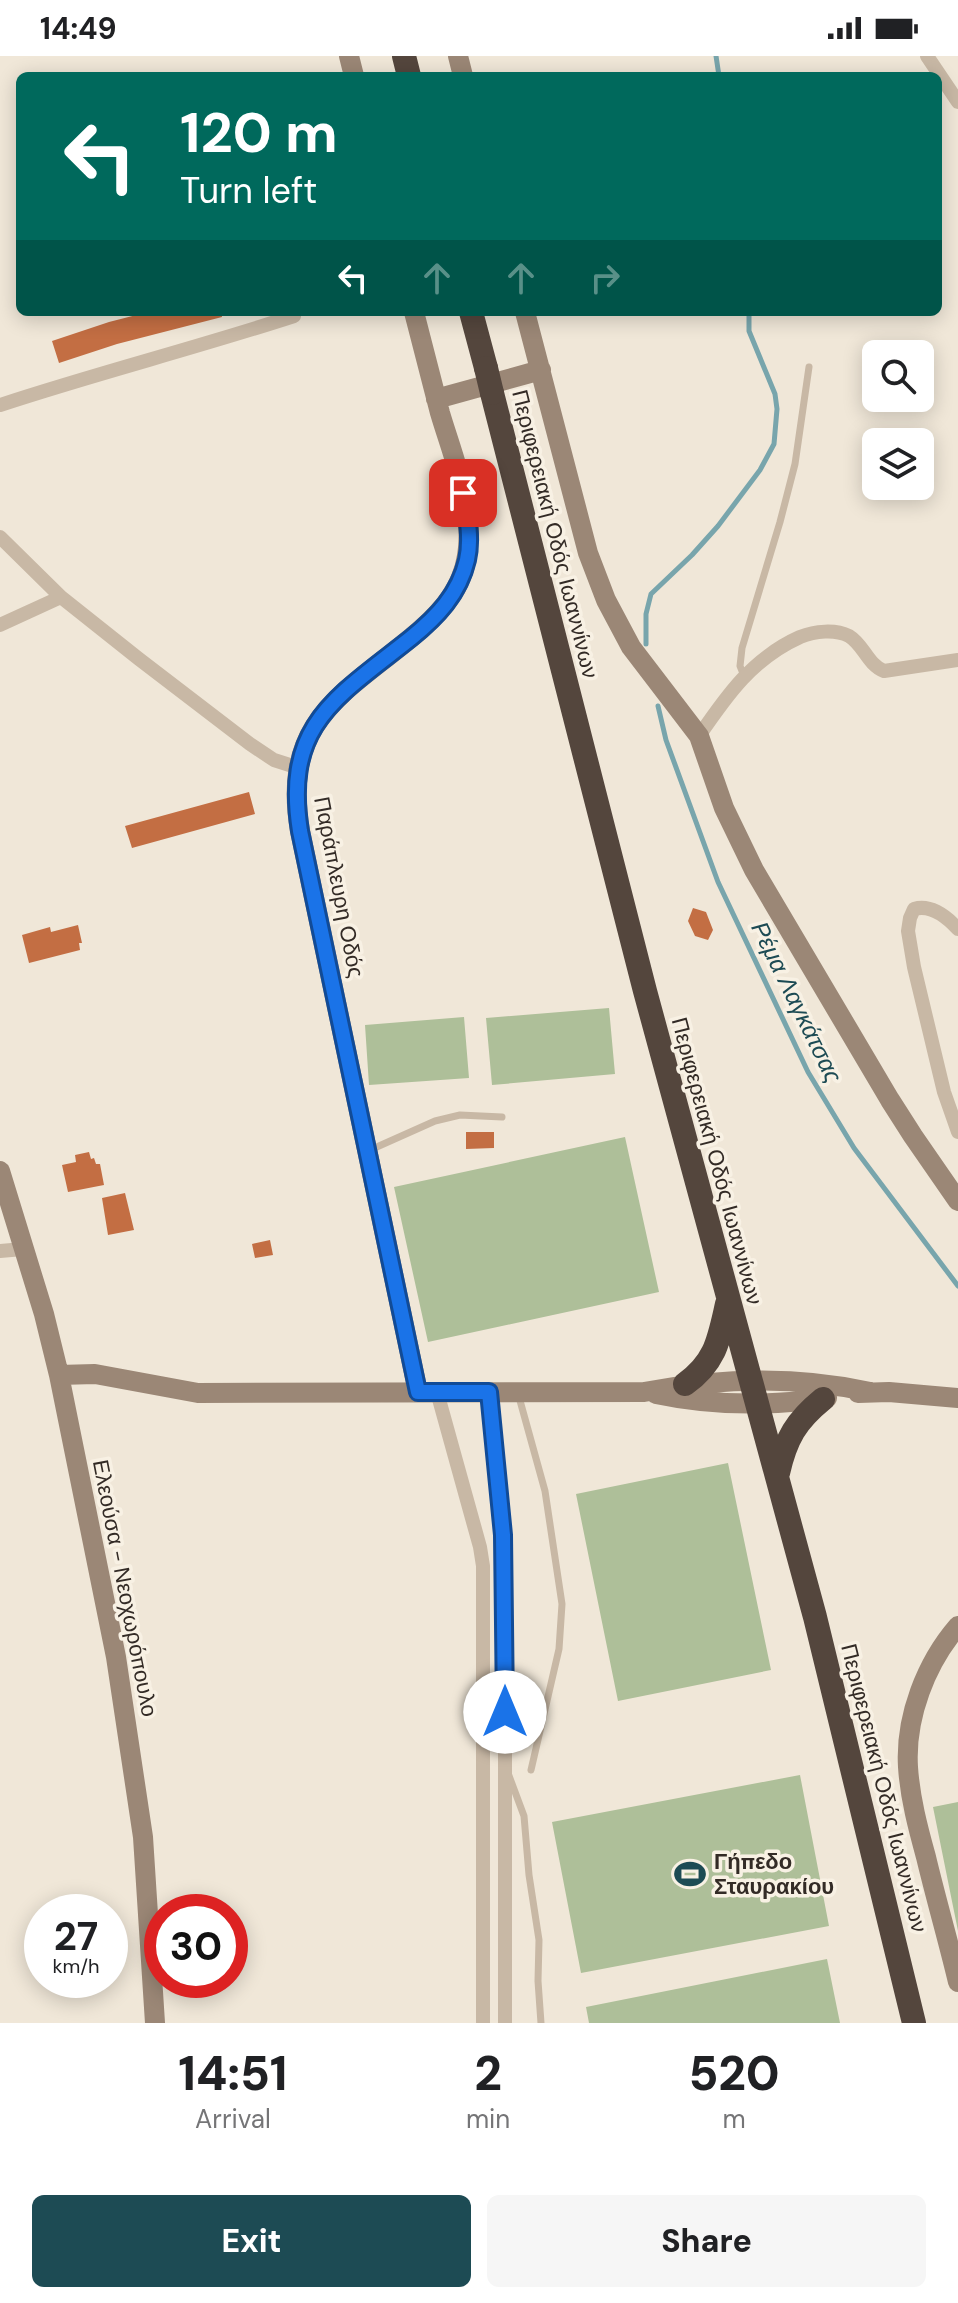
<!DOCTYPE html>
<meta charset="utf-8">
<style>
:root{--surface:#fff;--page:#f6f6f6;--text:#202124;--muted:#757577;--accent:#1d4b54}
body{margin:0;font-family:"DM Sans",sans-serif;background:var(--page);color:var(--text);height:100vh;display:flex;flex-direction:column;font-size:30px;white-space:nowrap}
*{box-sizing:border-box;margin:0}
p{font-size:26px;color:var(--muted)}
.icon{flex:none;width:44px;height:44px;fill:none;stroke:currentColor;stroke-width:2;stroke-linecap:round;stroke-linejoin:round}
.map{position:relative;height:1967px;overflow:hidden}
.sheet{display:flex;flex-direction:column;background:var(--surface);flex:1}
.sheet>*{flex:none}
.top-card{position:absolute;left:16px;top:16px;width:926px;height:244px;border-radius:12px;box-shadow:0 4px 20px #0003;background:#00695c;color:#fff;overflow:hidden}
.controls{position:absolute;left:862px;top:284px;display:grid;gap:16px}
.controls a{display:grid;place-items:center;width:72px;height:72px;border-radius:12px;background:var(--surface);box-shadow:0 4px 20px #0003;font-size:40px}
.speed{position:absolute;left:24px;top:1838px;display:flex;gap:16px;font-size:40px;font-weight:700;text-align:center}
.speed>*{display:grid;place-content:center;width:104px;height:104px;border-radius:50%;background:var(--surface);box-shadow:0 4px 20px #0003;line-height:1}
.speed small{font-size:20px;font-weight:400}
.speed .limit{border:12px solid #d22;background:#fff;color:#111}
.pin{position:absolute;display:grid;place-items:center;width:68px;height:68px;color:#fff;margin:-34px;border-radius:16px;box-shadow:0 4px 12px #0006}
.me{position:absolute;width:88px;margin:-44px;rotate:0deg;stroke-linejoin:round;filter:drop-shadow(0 0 6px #0008)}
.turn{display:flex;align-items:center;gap:28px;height:168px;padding:0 32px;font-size:36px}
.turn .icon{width:104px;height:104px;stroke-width:2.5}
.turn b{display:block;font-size:56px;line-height:68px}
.lanes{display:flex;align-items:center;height:76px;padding:0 32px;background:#0003;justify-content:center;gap:40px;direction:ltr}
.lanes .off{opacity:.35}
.eta{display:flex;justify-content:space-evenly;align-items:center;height:136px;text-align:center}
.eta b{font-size:48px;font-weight:800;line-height:56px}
.primary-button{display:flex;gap:16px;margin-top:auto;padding:16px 32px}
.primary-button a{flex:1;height:92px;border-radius:12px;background:var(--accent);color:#fff;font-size:32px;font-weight:800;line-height:92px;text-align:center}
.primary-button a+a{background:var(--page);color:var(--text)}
.status{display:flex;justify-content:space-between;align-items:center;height:56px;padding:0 40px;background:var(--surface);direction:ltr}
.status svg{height:22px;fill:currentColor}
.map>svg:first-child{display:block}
.garden{fill:#aebf99}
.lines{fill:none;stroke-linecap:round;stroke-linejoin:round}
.stream{stroke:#78a5ac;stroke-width:5}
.building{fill:#c36e43}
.lane{stroke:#c8b8a5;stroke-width:7}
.street{stroke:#c8b8a5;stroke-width:14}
.secondary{stroke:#9b8776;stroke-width:20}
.highway{stroke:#54463d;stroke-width:24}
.highway-bridge{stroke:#54463d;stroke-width:24}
.route-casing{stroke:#114b97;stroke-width:20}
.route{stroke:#1a73e8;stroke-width:14}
.labels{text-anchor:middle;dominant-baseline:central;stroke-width:7;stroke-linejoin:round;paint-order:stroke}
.street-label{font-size:22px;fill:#332b26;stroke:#f8f1e4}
.poi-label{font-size:22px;font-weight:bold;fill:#332b26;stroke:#f8f1e4;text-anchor:start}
.water-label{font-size:24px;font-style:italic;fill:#1d4b54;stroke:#f8f1e4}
</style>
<div class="status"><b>14:49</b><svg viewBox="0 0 49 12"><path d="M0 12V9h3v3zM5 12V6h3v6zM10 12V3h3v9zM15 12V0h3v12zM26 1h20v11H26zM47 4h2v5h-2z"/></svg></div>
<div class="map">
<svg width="958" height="1967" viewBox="0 0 958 1967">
<rect width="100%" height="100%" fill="#f0e7d8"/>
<path class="garden" d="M609,952l6,66 -123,11 -6,-67z
M464,961l5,61 -100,7 -4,-60z
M625,1081l34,155 -231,50 -34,-155z
M728,1407l43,207 -153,31 -42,-207z
M800,1719l29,151 -248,47 -29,-151z
M958,1746v129l-25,-124z
M827,1903l13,64h-251l-3,-16z"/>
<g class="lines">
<path class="stream" d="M716,0l3,20
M646,588v-30l5,-20 41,-39 26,-29 42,-56 14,-26 3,-35 -2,-15 -26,-63v-19
M658,650l8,34 52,142 90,190 46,76 104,138"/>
</g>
<path class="building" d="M148,256h73l1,5 -105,27 -58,19 -7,-22 57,-19z
M249,736l6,22 -123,34 -7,-22z
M693,852l13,4 7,18 -5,10 -13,-4 -7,-15z
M78,869l4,18h-3l1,7 -51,13 -7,-28 28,-8 1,5z
M466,1076h28v16l-28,1z
M89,1096l2,7 3,-1 2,6h4l4,21 -36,7 -6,-27 14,-3 -1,-7z
M125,1137l9,37 -26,5 -6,-37z
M270,1184l3,15 -18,3 -3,-14z"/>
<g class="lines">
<path class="lane" d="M744,620l-4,-10 2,-18 38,-126 15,-58 14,-97
M370,1094l65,-29 25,-6 42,2
M519,1341l26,94 17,113 -3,45 -28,121
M508,1717l16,43 5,59 10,65 -1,41 3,42"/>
<path class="street" d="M927,0l31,46
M0,349c97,-32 196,-57 294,-89
M0,481l61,60 78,62 111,85 24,16 25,8
M0,569l61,-28
M699,680c28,-41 54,-78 101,-99 15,-6 35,-8 49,-1 15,9 18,28 35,35l74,-11
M958,873c-11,-12 -27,-25 -44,-20l-4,9 -2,13 6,36 30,125 14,40
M0,1195l23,-2
M437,1336l43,155 3,19v457
M489,1336l10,94 6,85v452"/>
<path class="secondary" d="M349,0l5,20
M458,0l5,20
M414,256c9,34 17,67 26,101 13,44 35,95 27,143 -5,32 -24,54 -48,75 -73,63 -138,86 -119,200l118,561
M525,256l63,241 18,47 25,47 68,89 25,72 30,62 136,230 23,36 45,65
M436,343l105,-29
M0,1115l44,143 15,61 57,282 27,180 12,186
M59,1319l36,-1 103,19 446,-1c75,-14 150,-17 226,0
M858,1337l31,-1 69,6
M656,1338c56,12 114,12 171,4
M958,1570c-32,37 -53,91 -50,141 2,31 10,61 18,90 10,42 22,83 32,125"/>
<path class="highway" d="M404,0l5,20
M471,256l15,56
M492,337l153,598 170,626 99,406
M685,1328c31,-22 34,-45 42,-80
M778,1417c8,-35 18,-52 45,-74"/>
<path class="highway-bridge" d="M486,312l6,25"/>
</g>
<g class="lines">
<defs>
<path id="route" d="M463,437c4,22 9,45 4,67 -8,34 -30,57 -56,78 -74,59 -128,86 -111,193l118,561h71l14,143 2,177"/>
</defs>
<use href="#route" class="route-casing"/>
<use href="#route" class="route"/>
</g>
<defs>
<symbol id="stadium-bare" viewBox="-9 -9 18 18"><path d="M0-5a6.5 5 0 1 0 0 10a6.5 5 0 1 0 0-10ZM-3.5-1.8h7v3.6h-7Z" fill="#1d4b54" stroke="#f8f1e4" stroke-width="2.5" paint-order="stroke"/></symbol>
</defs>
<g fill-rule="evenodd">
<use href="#stadium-bare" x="668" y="1796" width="44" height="44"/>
</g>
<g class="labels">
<g class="street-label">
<text transform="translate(555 478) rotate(76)">Περιφερειακή Οδός Ιωαννίνων</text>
<text transform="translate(339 831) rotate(79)">Παράπλευρη Οδός</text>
<text transform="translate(717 1105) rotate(75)">Περιφερειακή Οδός Ιωαννίνων</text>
<text transform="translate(125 1532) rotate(79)">Ελεούσα - Νεοχωρόπουλο</text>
<text transform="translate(884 1732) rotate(76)">Περιφερειακή Οδός Ιωαννίνων</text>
</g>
<g class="poi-label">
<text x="714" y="1805">Γήπεδο<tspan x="714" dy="25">Σταυρακίου</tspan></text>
</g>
<g class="water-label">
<text transform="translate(797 946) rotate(64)">Ρέμα Λαγκάτσας</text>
</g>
</g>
</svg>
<div class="controls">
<a><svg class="icon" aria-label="search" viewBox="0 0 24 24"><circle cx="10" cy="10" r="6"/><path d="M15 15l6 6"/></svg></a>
<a><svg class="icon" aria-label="layers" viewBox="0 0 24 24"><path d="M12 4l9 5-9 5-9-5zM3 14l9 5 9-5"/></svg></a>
</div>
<div class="speed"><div>27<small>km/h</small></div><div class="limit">30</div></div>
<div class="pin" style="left:463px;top:437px;background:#d93025"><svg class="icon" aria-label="arrive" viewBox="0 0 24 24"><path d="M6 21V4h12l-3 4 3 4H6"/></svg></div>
<svg class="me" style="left:505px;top:1656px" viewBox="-20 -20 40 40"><circle r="19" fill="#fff"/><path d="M0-13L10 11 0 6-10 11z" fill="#1a73e8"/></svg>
<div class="top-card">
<div class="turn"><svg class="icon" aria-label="left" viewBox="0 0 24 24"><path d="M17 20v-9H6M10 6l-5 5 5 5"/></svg><div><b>120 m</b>Turn left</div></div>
<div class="lanes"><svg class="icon" aria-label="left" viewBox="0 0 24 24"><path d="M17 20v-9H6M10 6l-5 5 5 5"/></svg><svg class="icon off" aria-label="ahead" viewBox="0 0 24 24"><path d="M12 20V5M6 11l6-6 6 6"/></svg><svg class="icon off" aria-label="ahead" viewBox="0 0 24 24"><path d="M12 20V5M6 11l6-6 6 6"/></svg><svg class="icon off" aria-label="right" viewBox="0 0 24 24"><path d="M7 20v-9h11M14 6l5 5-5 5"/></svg></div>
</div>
</div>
<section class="sheet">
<div class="eta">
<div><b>14:51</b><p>Arrival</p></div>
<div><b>2</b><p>min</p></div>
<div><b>520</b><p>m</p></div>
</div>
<div class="primary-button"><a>Exit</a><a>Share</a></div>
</section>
